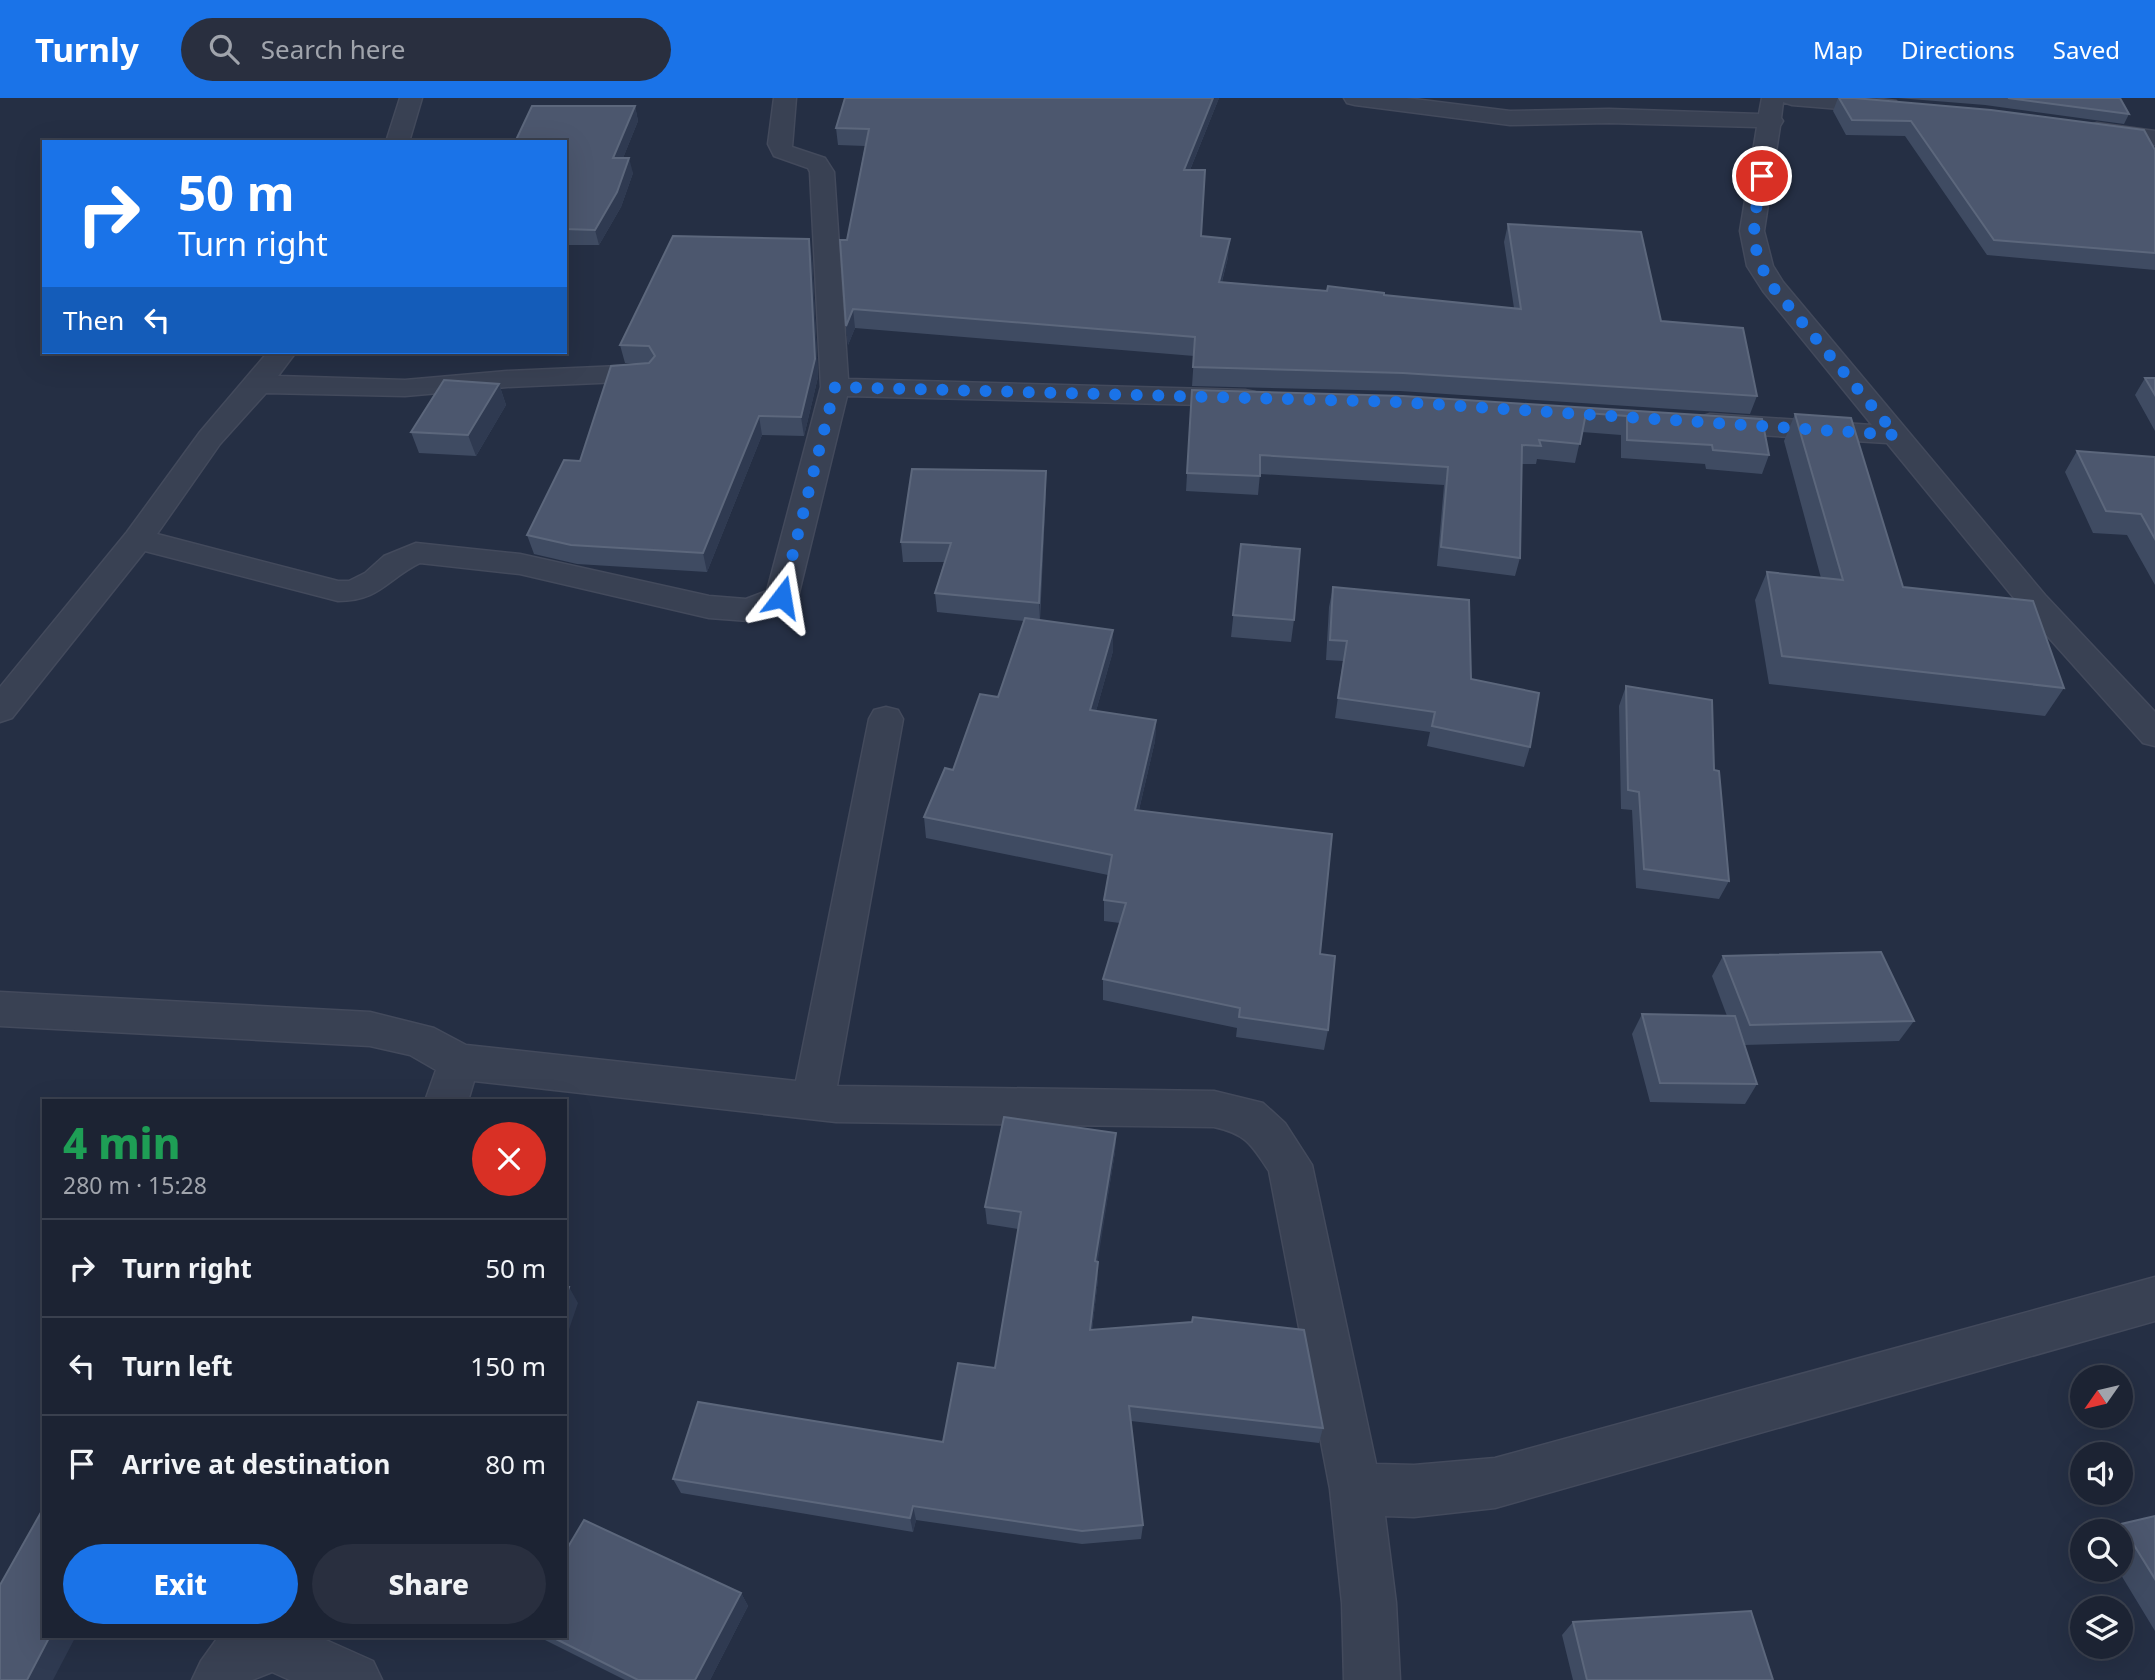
<!DOCTYPE html>
<meta charset="utf-8">
<style>
:root{--surface:#1c2333;--page:#292f3f;--text:#f1f3f6;--muted:#a0a4ac;--line:#3a404e;--accent:#1a73e8}
body{margin:0;font-family:"Noto Sans",sans-serif;background:var(--page);color:var(--text);height:100vh;display:flex;flex-direction:column;font-size:26px;white-space:nowrap}
*{box-sizing:border-box;margin:0}
p{font-size:23px;color:var(--muted)}
.icon{flex:none;width:38px;height:38px;fill:none;stroke:currentColor;stroke-width:2;stroke-linecap:round;stroke-linejoin:round}
.map{position:relative;flex:1;overflow:hidden}
.panel{position:absolute;left:42px;top:1001px;width:525px;height:539px;display:flex;flex-direction:column;background:var(--surface);border-radius:0px;box-shadow:0 7px 28px #0002,0 0 0 2px var(--line)}
.panel>*{flex:none}
.top-card{position:absolute;left:42px;top:42px;width:525px;height:214px;border-radius:0px;box-shadow:0 7px 28px #0002,0 0 0 2px var(--line);background:#1a73e8;color:#fff;overflow:hidden}
.needle{width:46px;rotate:236deg}
.controls{position:absolute;left:2070px;top:1267px;display:grid;gap:14px}
.controls a{display:grid;place-items:center;width:63px;height:63px;border-radius:50%;background:var(--surface);box-shadow:0 7px 28px #0002,0 0 0 2px var(--line);font-size:35px}
.pin{position:absolute;display:grid;place-items:center;width:60px;height:60px;color:#fff;margin:-30px;border:4px solid #fff;border-radius:50%;box-shadow:0 2px 7px #0007}
.me{position:absolute;width:77px;margin:-38px;rotate:14deg;stroke-linejoin:round;filter:drop-shadow(0 0 5px #0008)}
.turn{display:flex;align-items:center;gap:24px;height:147px;padding:0 21px;font-size:32px}
.turn .icon{width:91px;height:91px;stroke-width:2.5}
.turn b{display:block;font-size:49px;line-height:60px}
.then{display:flex;align-items:center;height:66px;padding:0 21px;background:#0003;gap:14px;font-size:26px}
.round{display:grid;place-items:center;flex:none;width:74px;height:74px;border-radius:37px;background:var(--page)}
.head{display:flex;align-items:center;justify-content:space-between;height:119px;padding:0 21px}
h1{font-size:42px;font-weight:800;line-height:52px;color:#1e9e55}
.button{display:flex;gap:14px;margin-top:auto;padding:14px 21px}
.button a{flex:1;height:80px;border-radius:42px;background:var(--accent);color:#fff;font-size:28px;font-weight:800;line-height:80px;text-align:center}
.button a+a{background:var(--page);color:var(--text)}
ul{padding:0;list-style:none}
li{display:flex;align-items:center;gap:21px;height:98px;padding:0 21px;border-top:2px solid var(--line)}
li div{flex:1}
li b{display:block;font-size:26px}
li em{font-style:normal}
header{display:flex;align-items:center;gap:42px;box-sizing:border-box;height:98px;padding:0 35px;background:var(--accent);color:#fff}
header strong{font-size:33px}
nav{display:flex;gap:38px;margin-inline-start:auto;font-size:24px}
.search{width:490px;height:63px;background:var(--page);display:flex;align-items:center;gap:18px;box-sizing:border-box;padding:0 24px;border-radius:38px;color:var(--muted);font-size:26px}
.map>svg:first-child{display:block}
.lines{fill:none;stroke-linecap:round;stroke-linejoin:round}
.minor-casing{stroke:#434a5c;stroke-width:3}
.minor{fill:#394153;fill-rule:evenodd}
.wall{fill:#3f4b62}
.shaded-wall{fill:#2f3a51}
.building{fill:#4c576e;stroke:#5c677c;stroke-width:2}
.route{stroke:#1a73e8;stroke-width:12;stroke-dasharray:0 21.6}
</style>
<header>
<strong>Turnly</strong>
<div class="search"><svg class="icon" aria-label="search" viewBox="0 0 24 24"><circle cx="10" cy="10" r="6"/><path d="M15 15l6 6"/></svg>Search here</div>
<nav><a>Map</a><a>Directions</a><a>Saved</a></nav>
</header>
<div class="map">
<svg width="2155" height="1582" viewBox="0 0 2155 1582">
<rect width="100%" height="100%" fill="#252f44"/>
<g class="lines">
<defs>
<path id="minor" d="M400,0h22l-13,44h-23z
M774,0h22l-4,49 33,11 9,14 14,207 397,11 10,2 4,6 -4,6 -10,2 -398,-10 -49,201 -5,7 -44,17 -40,-3 -189,-44 -100,-11c-33,16 -40,38 -82,38l-193,-50 -133,167 -12,4v-35l127,-155 73,-100 68,-80h28l-18,24 127,4 102,-9 136,-6 10,2 4,6 -4,6 -10,2 -136,6 -102,9 -139,-3 -46,51 -63,90 181,47h11l16,-8 19,-17 32,-13 104,11 189,42 37,3 21,-8 54,-204 -11,-215 -2,-4 -34,-12 -6,-12z
M1344,0h62l104,13 99,-2 150,5 3,-16h110l24,3 3,5 -3,5 -8,2 -96,-8 -9,-3 -2,16 2,3 -3,5 -16,105 9,35 10,16 262,313 110,117v34l-12,-3 -120,-134 -136,-166 -177,-11 -10,-3 -4,-6 4,-6 10,-3 162,11 -109,-134 -16,-25 -7,-35 17,-104 -148,-4 -99,2 -155,-20 -8,-2z
M2097,25l58,8v14l-66,-10 -3,-5 3,-5z
M886,609l12,3 5,9 -66,367 377,5 49,12 22,20 27,42 64,299 38,1 81,-7 660,-181v44l-660,187 -81,9 -29,-1 11,87 4,77h-56l-2,-77 -12,-114 -61,-318c-18,-27 -23,-37 -55,-44l-378,-5 -362,-41 -6,20h-43l11,-31 -26,-15 -40,-9 -370,-20v-34l370,20 64,16 32,17 330,36 73,-362 5,-9z
M219,1538h98l56,25 9,19h-92l-18,-8 -20,8h-60l9,-19z"/>
</defs>
<use href="#minor" class="minor-casing"/>
<use href="#minor" class="minor"/>
</g>
<path class="wall" d="M845,0h374l-29,72 11,66 27,21 -6,25 162,13 130,13 -10,-66 4,-18 153,97 96,75 -7,18 -350,-23 -208,-5 2,-30 -339,-28 -7,17 -2,-19 1,-86 18,-94 -27,-1 -2,-17z
M1838,0h16l301,52v120l-168,-15 -82,-119 -59,-1 -13,-24z
M1898,0h222l9,16 -5,10 -139,-19z
M635,8l3,15 -15,37 10,15 -12,34 -22,38h-34v-103z
M812,159l6,120 -14,59 -42,-1 -55,137 -130,-8 -43,-10 -7,-19 53,-74 59,-97 -14,-1 -5,-18z
M2145,280h10v53l-20,-36z
M499,286l7,21 -30,51 -57,-3 -8,-21z
M1192,292l570,29 7,36 -7,19 -56,-5 -1,-5 -84,-6v-23l-39,-3 -7,31 -38,-4 -1,5h-14l-2,94 -5,18 -78,-10 7,-81 -184,-11 -2,21 -72,-4z
M1795,316l108,173 161,101 -19,28 -276,-32 -14,-84 12,-28 54,6 -37,-137z
M2077,353l78,6v128l-28,-50 -34,-2 -28,-61z
M1046,373v19l-6,130 73,10v21l-17,60 60,9 -1,21 -16,69 181,144 8,76 -4,20 -88,-13 1,-9 -134,-28v-21l17,-56 -16,-2v-21l4,-25 -182,-37 -2,-21 74,-120 26,-76 -87,-9 -2,-19 9,-31h-41l-2,-20z
M1241,446l53,76 -3,22 -60,-5z
M1333,489l138,92 59,68 -6,20 -97,-21 3,-14 -95,-14 8,-57 -17,-1 3,-53z
M1626,588l88,84 15,111 -10,18 -83,-11 -4,-78 -11,-1 -2,-103z
M1723,858l191,65 -15,20 -155,4 13,39 -12,20 -95,-2 -18,-68 10,-20 85,2 -15,-40z
M1116,1035l-1,19 -18,110 1,17 -6,51 231,98 -4,15 -188,-22 12,104 -2,14 -59,5 -166,-24 -3,12 -232,-39 -8,-14 270,-37 52,-74 23,-139 -31,-5 -2,-17z
M2155,1418v115l-37,-61h3v-39h-12l12,-7z
M741,1495l7,13 -38,74h-85l-88,-44h28z
M1573,1524l200,58h-200l-11,-45z"/>
<path class="shaded-wall" d="M1213,0h6l-36,89 1,-17z
M635,8l3,15 -21,52 -4,-15z
M629,60l4,15 -12,34 -22,38 -4,-15z
M809,141l3,18 6,120 -14,59 -3,-19z
M1230,141l-2,18 -11,43 2,-18z
M853,211l2,19 -7,17 -2,-19z
M499,286l7,21 -30,51 -8,-21z
M759,318l3,19 -55,137 -4,-19z
M1046,373v19l-7,132v-19z
M1113,532v21l-23,81v-22z
M1156,622l-1,21 -21,90 1,-21z
M1116,1035l-1,19 -20,127v-18z
M1098,1164v17l-8,67v-16z
M569,1189l9,16 -13,38v-42z
M913,1408l3,14 -3,12 -3,-14z
M741,1495l7,13 -38,74h-15z
M50,1538h26l-23,44h-26z"/>
<path class="building" d="M845,0h368l-29,72h21l-4,66 29,3 -11,43 108,9 1,-5 56,7v2l137,14 -13,-85 133,8 20,89 82,7 14,68 -354,-23 -210,-6 2,-30 -342,-28 -7,17 -6,-86h7l22,-111 -33,-1z
M1839,0h15l137,12 153,20 11,20v103l-161,-13 -83,-119 -59,-1z
M2008,0h112l9,16z
M532,8h103l-22,52h16l-12,34 -22,38 -30,-1v-87h-50z
M673,138l136,3 6,120 -14,58 -42,-1 -56,137 -132,-8 -44,-10 37,-75 16,1 31,-95 38,-3 6,-7 -6,-10 -29,-1z
M2145,280h10v17z
M444,282l55,4 -31,51 -57,-3z
M1192,292l211,6 359,23 7,36 -56,-5 -1,-5 -85,-5v-24l-41,-3 -6,31 -41,-4 2,6 -19,-1 -2,113 -79,-11 7,-80 -188,-12v21l-73,-3z
M1795,316l56,4 52,169 130,14 31,87 -282,-32 -15,-84 76,8z
M2077,353l78,6v82l-14,-25 -35,-3z
M912,371l134,2 -7,132 -104,-10 16,-50 -50,-1z
M1241,446l59,5 -6,71 -61,-5z
M1333,489l136,13 2,79 68,14 -9,54 -98,-21 3,-14 -97,-14 9,-57 -17,-1z
M1025,520l88,12 -23,80 66,10 -21,90 197,24 -12,120 15,2 -7,74 -89,-13 1,-9 -137,-29 23,-76 -22,-3 8,-45 -188,-38 21,-49 8,2 27,-76 18,3z
M1626,588l86,14 2,70 5,1 10,110 -85,-12 -5,-77 -11,-2z
M1881,854l33,69 -164,4 -27,-69z
M1642,916l93,2 22,68 -97,-1z
M1004,1019l112,16 -21,128 3,1 -8,68 102,-8 1,-5 111,13 19,98 -194,-22 14,119 -61,6 -169,-25 -3,12 -237,-39 25,-77 245,40 15,-79 37,5 26,-156 -36,-5z
M565,1189h4l-4,12z
M44,1409v129h6l-23,44h-27v-95z
M2155,1418v63l-34,-55z
M584,1422l157,73 -46,87h-57l-88,-44h15v-84z
M1751,1513l22,69h-186l-14,-58z"/>
<g class="lines">
<path class="route" d="M782,499l53,-210 565,15 496,33 -124,-149c-26,-42 -18,-65 -10,-110"/>
</g>
</svg>
<div class="controls">
<a><svg class="needle" viewBox="-14 -14 28 28"><path d="M0-13l5 13h-10z" fill="#e53935"/><path d="M0 13l5-13h-10z" fill="#a0a4ac"/></svg></a>
<a><svg class="icon" aria-label="sound" viewBox="0 0 24 24"><path d="M4 9h4l5-4v14l-5-4H4zM17 9q2 3 0 6"/></svg></a>
<a><svg class="icon" aria-label="search" viewBox="0 0 24 24"><circle cx="10" cy="10" r="6"/><path d="M15 15l6 6"/></svg></a>
<a><svg class="icon" aria-label="layers" viewBox="0 0 24 24"><path d="M12 4l9 5-9 5-9-5zM3 14l9 5 9-5"/></svg></a>
</div>
<div class="pin" style="left:1762px;top:78px;background:#d93025"><svg class="icon" aria-label="arrive" viewBox="0 0 24 24"><path d="M6 21V4h12l-3 4 3 4H6"/></svg></div>
<svg class="me" style="left:782px;top:499px" viewBox="-20 -20 40 40"><path d="M0-17L14 15 0 8-14 15z" fill="#1a73e8" stroke="#fff" stroke-width="4"/></svg>
<div class="top-card">
<div class="turn"><svg class="icon" aria-label="right" viewBox="0 0 24 24"><path d="M7 20v-9h11M14 6l5 5-5 5"/></svg><div><b>50 m</b>Turn right</div></div>
<div class="then">Then<svg class="icon" aria-label="left" viewBox="0 0 24 24"><path d="M17 20v-9H6M10 6l-5 5 5 5"/></svg></div>
</div>
<section class="panel">
<div class="head"><div><h1>4 min</h1><p>280 m · 15:28</p></div><a class="round" style="background:#d93025;color:#fff"><svg class="icon" aria-label="close" viewBox="0 0 24 24"><path d="M6 6l12 12M18 6L6 18"/></svg></a></div>
<ul>
<li><svg class="icon" aria-label="right" viewBox="0 0 24 24"><path d="M7 20v-9h11M14 6l5 5-5 5"/></svg><div><b>Turn right</b></div><em>50 m</em></li>
<li><svg class="icon" aria-label="left" viewBox="0 0 24 24"><path d="M17 20v-9H6M10 6l-5 5 5 5"/></svg><div><b>Turn left</b></div><em>150 m</em></li>
<li><svg class="icon" aria-label="arrive" viewBox="0 0 24 24"><path d="M6 21V4h12l-3 4 3 4H6"/></svg><div><b>Arrive at destination</b></div><em>80 m</em></li>
</ul>
<div class="button"><a>Exit</a><a>Share</a></div>
</section>
</div>
